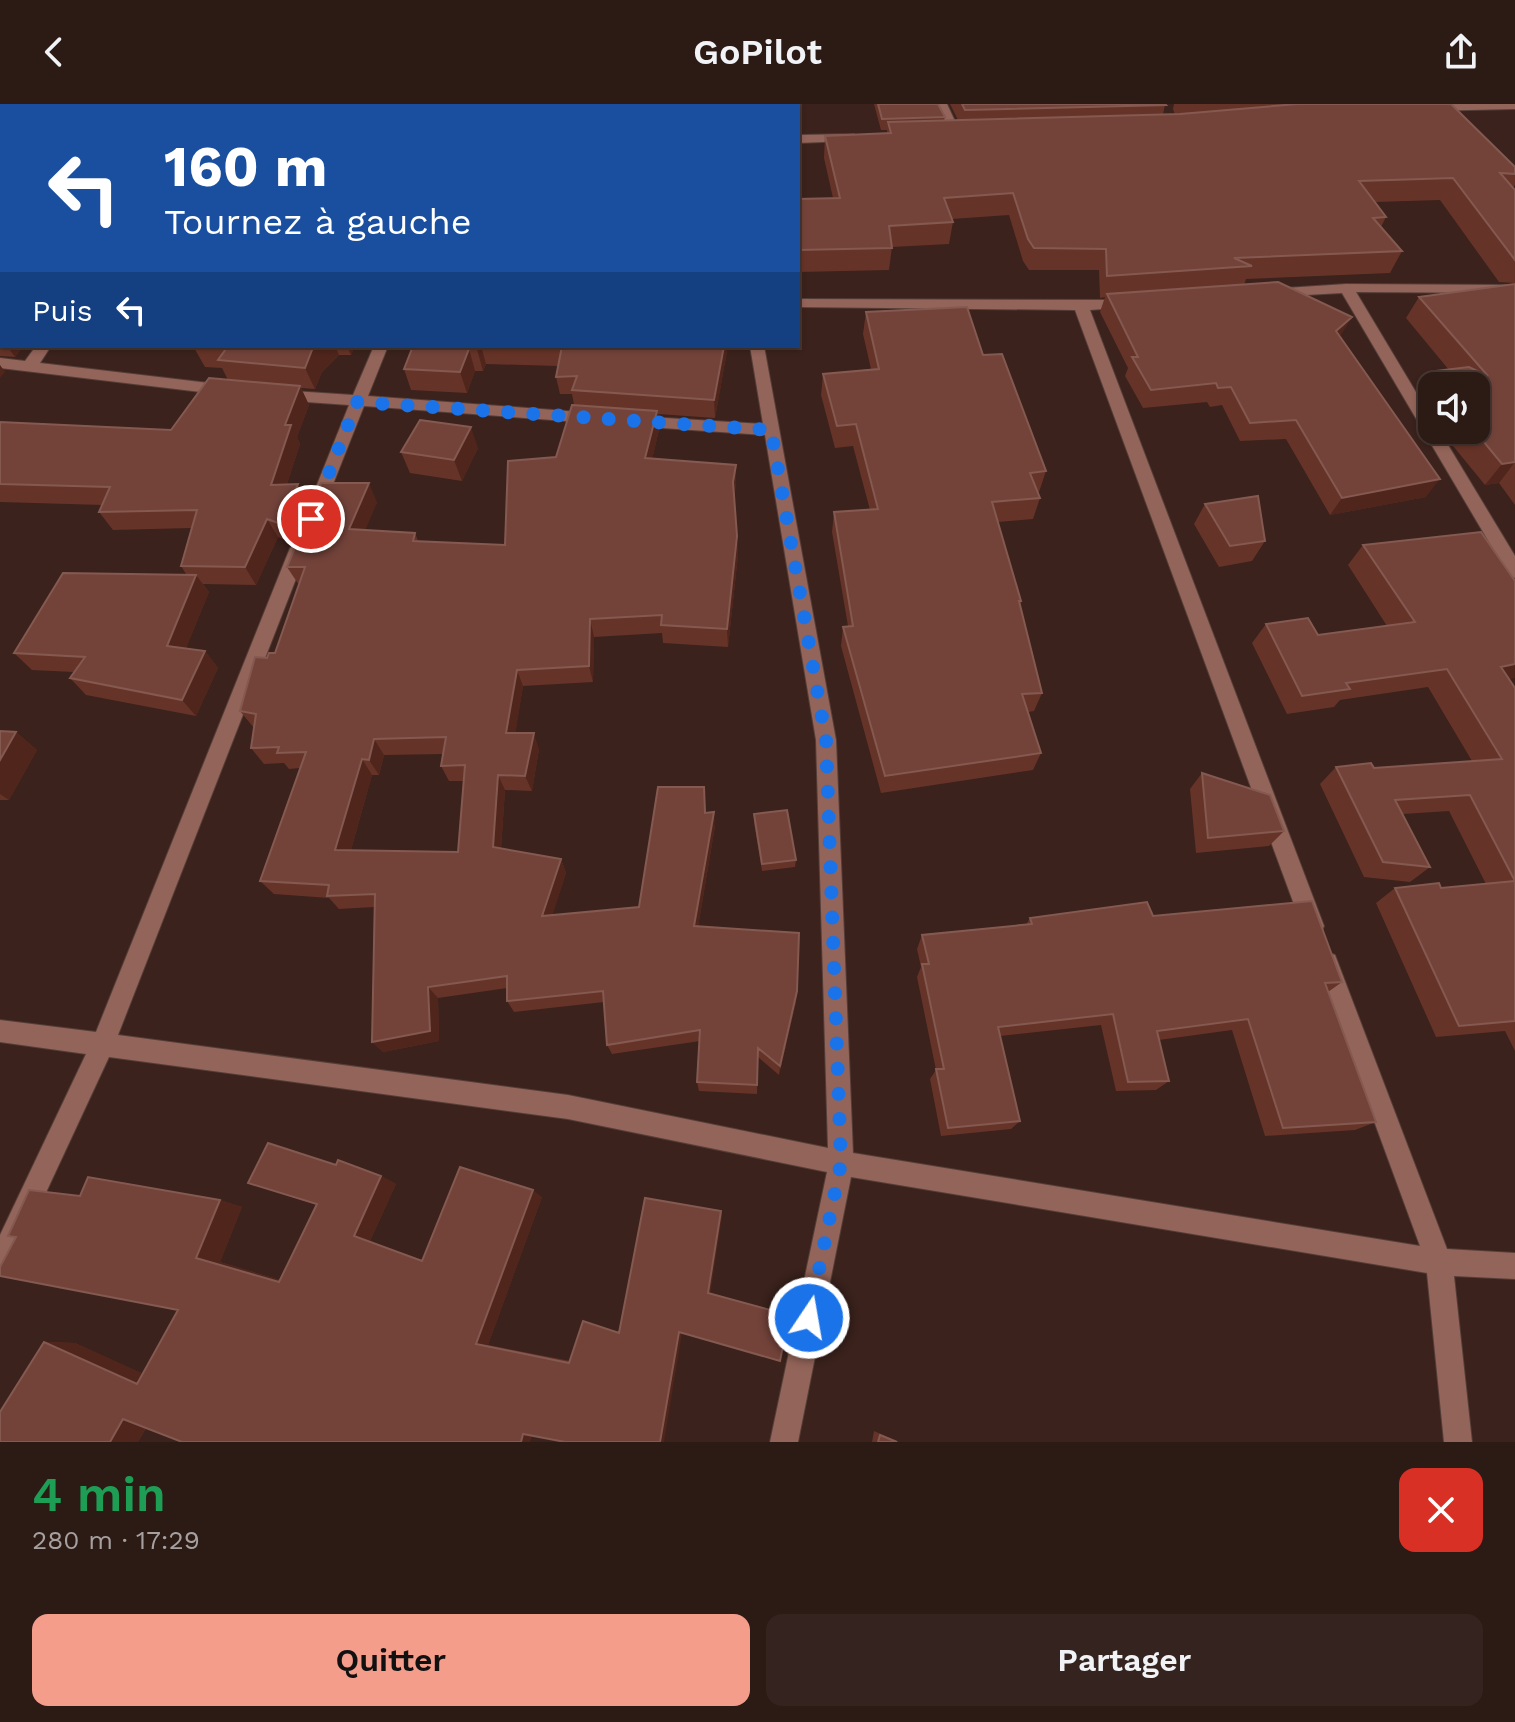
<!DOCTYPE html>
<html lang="fr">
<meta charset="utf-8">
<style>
:root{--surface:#2c1a15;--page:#34231e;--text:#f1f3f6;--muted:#a6a1a0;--line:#483834;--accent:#f49d8b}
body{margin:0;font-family:"Work Sans",sans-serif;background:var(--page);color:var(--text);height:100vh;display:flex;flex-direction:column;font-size:30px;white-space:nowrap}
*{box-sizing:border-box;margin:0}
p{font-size:26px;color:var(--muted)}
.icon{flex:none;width:44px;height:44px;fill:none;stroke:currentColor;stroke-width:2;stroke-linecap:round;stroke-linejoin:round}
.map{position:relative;height:1338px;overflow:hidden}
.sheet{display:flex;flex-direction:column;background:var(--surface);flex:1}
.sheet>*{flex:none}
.banner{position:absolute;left:0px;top:0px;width:800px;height:244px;box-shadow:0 2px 6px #0004,0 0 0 2px var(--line);background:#1a4fa0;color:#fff;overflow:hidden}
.fabs{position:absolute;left:1418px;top:268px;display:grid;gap:16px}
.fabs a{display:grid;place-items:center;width:72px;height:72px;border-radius:16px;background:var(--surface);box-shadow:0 2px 6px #0004,0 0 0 2px var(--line);font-size:40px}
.pin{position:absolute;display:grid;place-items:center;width:68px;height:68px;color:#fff;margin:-34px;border:4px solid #fff;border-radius:50%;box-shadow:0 2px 8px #0007}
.me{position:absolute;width:88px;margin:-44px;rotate:12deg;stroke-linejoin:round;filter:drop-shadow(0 0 6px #0008)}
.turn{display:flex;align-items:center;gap:28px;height:168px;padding:0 32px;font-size:36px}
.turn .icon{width:104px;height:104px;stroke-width:2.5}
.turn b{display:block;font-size:56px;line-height:68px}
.then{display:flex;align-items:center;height:76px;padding:0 32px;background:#0003;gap:16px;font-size:30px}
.round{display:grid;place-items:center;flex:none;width:84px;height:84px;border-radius:16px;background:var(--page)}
.overview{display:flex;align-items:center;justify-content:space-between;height:136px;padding:0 32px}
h1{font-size:48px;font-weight:600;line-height:60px;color:#1e9e55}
.action{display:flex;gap:16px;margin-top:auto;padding:16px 32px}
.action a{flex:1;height:92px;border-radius:16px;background:var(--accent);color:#111;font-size:32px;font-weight:600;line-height:92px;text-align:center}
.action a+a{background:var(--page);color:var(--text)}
header{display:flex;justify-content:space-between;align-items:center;height:104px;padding:0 32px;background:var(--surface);font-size:36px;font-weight:600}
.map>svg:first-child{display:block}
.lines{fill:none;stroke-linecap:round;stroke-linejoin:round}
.minor-casing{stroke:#553e38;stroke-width:2}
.minor{fill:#936459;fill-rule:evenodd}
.wall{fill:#663328;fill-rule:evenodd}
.shaded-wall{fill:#4f251c}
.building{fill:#73433a;stroke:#845950;stroke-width:2;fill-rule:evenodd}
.route{stroke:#1a73e8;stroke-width:14;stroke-dasharray:0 25.2}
</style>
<header><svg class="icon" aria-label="back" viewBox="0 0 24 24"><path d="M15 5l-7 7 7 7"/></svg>GoPilot<svg class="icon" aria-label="share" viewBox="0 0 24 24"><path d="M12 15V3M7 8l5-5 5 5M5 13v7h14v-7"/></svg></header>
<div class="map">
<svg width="1515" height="1338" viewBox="0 0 1515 1338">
<rect width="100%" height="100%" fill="#3b221c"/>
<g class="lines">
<defs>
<path id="minor" d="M214,0h12l-13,2z
M480,0h12v2h-12z
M708,0h12v2h-12z
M935,0h12l13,28 -2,3h-8z
M1421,0h94v5l-90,2 -4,-1z
M854,30v6l-4,1 -52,2v-8z
M1346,180l169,1v8l-159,-1 76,127v11h7l76,126v22l-6,-2 -167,-283 -72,4 -7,-4 7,-4z
M798,195l337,1 2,3 -7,4 -40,3 234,616 -3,7 -8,3 -8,-3 -3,-7 -227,-616 -277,-3z
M36,242h15l-11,17 186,22 8,5 -8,5 -226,-27v-10l25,3z
M374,242h14l-20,50 225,17 8,5 -8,5 -229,-17 -40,101 -2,4h-12l-2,-4 41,-102 -71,-5 -8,-5 8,-5 75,5z
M750,242h14l72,394 17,413 567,93 -104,-283 3,-8 8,-3 8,3 112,294 68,4v26l-61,-3 18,166h-28l-17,-169 -576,-96 -53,265h-28l57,-270 -259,-53 -459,-62 -100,215 -9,4v-41l86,-181 -86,-12v-22l96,12 194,-484 9,-6 9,6 -190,487 450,60 260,53 -12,-408 -51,-305 -132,-9 -8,-5 8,-5 130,8z"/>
</defs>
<use href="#minor" class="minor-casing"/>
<use href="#minor" class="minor"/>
</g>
<path class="wall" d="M0,0h199l-1,2h-196v240h21l-8,11 -15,-1z
M874,0h64l7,13 -1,4 14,-1 -8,-16h215l-2,11h12l-2,-6 1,-5h277l64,63v18l-2,3 2,2v93l-16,-1 -59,-82 -65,2 11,15 -5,10 21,24 -12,22 -144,6 -2,6 96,51 86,161 -96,18 -44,-76 -46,2 -18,-36 -12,2 -3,-5 -64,6 -18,-32 3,-8 -28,-56 5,-15 -5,1 -1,-28h-70l-6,-9 -14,-46 -57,4 1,3 -4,22 -57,3 -3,23 -91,2v-73l35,-1 -9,-40 1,-22 62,-2v-4h-6z
M1515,180v221l-16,-22 -14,2 -45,-55h36v-44h-44v27l-12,-20 15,-22 14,-1 -43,-52 13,-21z
M866,208l117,43 63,116 -7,21 -1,1 2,5 -7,21 -35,3 23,79 -1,5 22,87 -8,18 -6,1 13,41 -8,17 -152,23 -40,-147 2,-19 5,-1 -16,-94 2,-20 36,-2 -17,-64 -18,2 -14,-53 2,-21 48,-5 -8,-35z
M193,242h162l-4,9h-12l-17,17 -7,17 -14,-1 8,17 -12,32 3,7 -13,40h11l9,19 -16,39 -13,-5 -22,48 -53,-1 6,8 -23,56 19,3 13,17 -22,48 -110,-21 -16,-17 4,-6 -42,-2 -18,-17 172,-79 -5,-8 10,-38 -78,2 -14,-18 3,-7 -102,-3v-80l171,8 57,-50 -6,-12 -17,-1z
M413,242h314v5l-12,67 -57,-4 1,16 -7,29 84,6v19l-2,12 4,59 -10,92 -65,-4 -1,-10 -68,4 -1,45 -70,4 -8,47 24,16 -7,42 -27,-1 -4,59 60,10 5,14 -14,42 87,-8 65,-120 2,26 9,13 -17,101 98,75 -17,73 -21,-18 -1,37 -58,-3 -2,-9 3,-41 -88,13 -5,-9 -3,-43 -90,10 -7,-11v-13l-69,10 1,43 -56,11 -11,-10 2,-135 -35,2 -10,-11 -55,-4 -14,-13 40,-113 -11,1 -5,-6 -20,1 -13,-16 3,-20 -14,-17 27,-53 8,-5 24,-68 -12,-18 90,-65 -12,28 50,3 3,8 87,4 51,-88 18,-52 -2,-11h-12l-4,-17 2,-11 -72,-2 -3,7h-8l-8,22 -56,-3 -7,-21zM443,650l-2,12 8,15h14l-5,71 -107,-2 21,-75h7l5,-20z
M478,344l-16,33 -52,-8 -9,-21z
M1205,400l60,37 -13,20 -33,6 -25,-43z
M1363,441l146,134 6,9v363l-10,-20 -69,6 -60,-134 19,-15h46l45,-4 -37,-73 -46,3 27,53 -20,15 -46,-5 -44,-93 16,-17 38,1 98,-7 -44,-74 -88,13 -6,7 -47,7 -35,-71 14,-19 52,11 69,-9 -39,-61z
M0,627l16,1 21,18 -28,50h-9z
M1202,669l82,58 -15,15 -73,7 -6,-64z
M754,710l42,46 -1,7 -33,4 -8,-49z
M1153,812l189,66 -14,10 48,130 -21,8 -90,6 -33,-106 -73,10 10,41 -13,9 -40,1 -15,-66 -101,11 20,85 -9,8 -70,7 -11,-57 6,-9 -19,-93 4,-10 -4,-18 5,-14 104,-10 4,-7z
M336,1061l45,11 15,8 -26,57 52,19 120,-63 -54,148 82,16 13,-40 36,11 102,-121 1,6 -40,116 -150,102 -386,-7 -8,14h-138l44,-100 31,1 68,31 35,-64 -98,-114 140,4 22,7 -22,55 60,18 37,-75 -69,-22z
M874,1327l25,11h-27z"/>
<path class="shaded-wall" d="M175,0h24l-1,2h-25z
M692,0h11l-2,2h-10z
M1352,213l-11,18 -15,14 10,-18z
M7,242h16l-8,11z
M317,242h18l4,9 -17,17 -7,17 -10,-21 7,-18z
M347,242h8l-4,9z
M478,242h3l5,18 -3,7 -6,-22z
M724,242h3v5l-12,67 -1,-18z
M469,245l6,22 -8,22 -7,-21z
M0,261l5,7 -5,6z
M300,282l9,19 -12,32 3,7 -19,59 -10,-18 14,-60z
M657,307l2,19 -11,47 -3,-19z
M471,323l7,21 -16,33 -8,-21z
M1515,358l-16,21 -14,2 17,-21z
M736,361v19l-2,17 -1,-19z
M1440,375l-14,18 -96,18 12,-17z
M369,379l8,19 -19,46 -9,-19z
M298,380l9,19 -16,39 -10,-18z
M267,415l11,18 -22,48 -11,-18z
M737,432l1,19 -10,92 -1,-18z
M196,471l13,17 -29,71 -13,-17z
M590,515l4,18 -1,45 -4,-16z
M205,547l13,17 -22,48 -14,-16z
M1515,560v14l-33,8 19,-19z
M517,566l6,16 -10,63 -7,-16z
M16,628l21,18 -28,50 -9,-6v-34z
M534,629l5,16 -7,42 -7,-15z
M374,635l10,16 -5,20 -10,-15z
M362,655l10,16 -25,89 -12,-14z
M498,671l7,15 -5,71 -7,-14z
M714,708l1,14 -19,113 -2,-13z
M561,755l5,14 -18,56 -6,-13z
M428,883l10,11 1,43 -56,11 -11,-10z
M797,887l-1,11 -17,73 1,-9z
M381,1072l15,8 -26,57 66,24 -82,-29z
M533,1086l9,7 -54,148 -12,-1z
M220,1096l22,7 -22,55 79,24 -20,-4 -83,-24z
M721,1107l1,6 -12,79 -2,-3z
M679,1228l3,1 -18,109h-4z
M44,1238l31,1 89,40 -27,1z
M152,1312l-14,26h-28l13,-23z
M534,1326l-4,12h-9l2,-8z"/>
<path class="building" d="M0,0h175l-2,2h-171v225l-2,3z
M427,0h43v2h-44z
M511,0h181l-1,2h-180z
M878,0h60l7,13 -63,2z
M962,0h203l1,1 -201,5z
M1297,0h154l64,63v7l-15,-1 15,17v70l-62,-82 -94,3 27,36 -13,1 29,33 -168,7 18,8 -145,10 -1,-27 -72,-1 -6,-9 -15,-46 -69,5 9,24 -64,4 3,22 -94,2v-51l42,-1 -15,-62 66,-3 -3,-11 292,-8z
M1278,178l74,35 -16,14 104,148 -98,19 -46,-78 -46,3 -19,-36 -13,1 -2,-5 -65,7 -19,-33h6l-31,-63z
M1515,180v178l-13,2 -28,-34h2v-44h-32l-9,-15 34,-4 19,9 -69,-79z
M967,203l16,48 19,-1 44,117 -16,2 10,25 -48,4 29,99h-2l23,92 -20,1 19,59 -156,23 -42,-149 10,-1 -19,-114 44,-3 -22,-85 -19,2 -14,-52 56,-5 -13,-57z
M206,242h111l-5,4 -7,18 -87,-8 10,-14z
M413,242h65l-1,3h-8l-9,23 -56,-3z
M562,242h162l-10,54 -142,-10 5,-14 -21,1z
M209,274l91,8 -15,39h6l-20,60 27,-1 -17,40 -14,-5 -22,48 -64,-1 16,-56 -98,2 11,-25 -110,-3v-62l171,8z
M572,301l85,6 -12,47 91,7 -3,17 4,54 -10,93 -66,-4 1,-10 -72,4 -1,47 -72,4 -11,63h28l-9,43 -27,-1 -5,72 68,12 -19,57 97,-9 19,-120h46l1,26 9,-1 -20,114 105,7 -2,58 -17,75 -22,-18 -1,37 -60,-3 3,-52 -93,15 -4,-54 -96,10v-25l-79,11 2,44 -58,11 3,-148 -48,2 2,-11 -69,-4 46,-129 -29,1 2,-6 -28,1 5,-34 -16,-3 15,-54 12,1 2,-5h6l30,-86h-18l34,-84h48l-20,46 66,4 -2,8 92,4 3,-84 48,-4zM446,633l-5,29 24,-1 -7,87 -123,-2 27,-91 7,1 5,-21z
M420,316l51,7 -17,33 -53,-8z
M1258,392l7,45 -35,5 -25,-42z
M1481,428l34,49v83l-14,3 14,21v333l-56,5 -64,-138 44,-5 2,5 74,-7 -45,-86 -75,5 35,67 -47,-5 -47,-95 35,-4 3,5 128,-9 -55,-90 -101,14 4,6 -48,7 -36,-72 42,-6 10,17 97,-13 -52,-77z
M63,469l133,2 -29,71 38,5 -23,49 -112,-22 15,-21 -71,-4z
M0,627l16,1 -16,28z
M1202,669l68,22 14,36 -76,7z
M787,706l9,50 -34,4 -8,-50z
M1312,797l30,81 -17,1 51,139 -93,6 -35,-109 -91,12 12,50 -41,1 -15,-68 -115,13 22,94 -72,7 -12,-59h8l-22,-105h7l-7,-29 110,-11 -2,-6 117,-16 6,14z
M268,1039l68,22 2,-5 43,16 -27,60 68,25 38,-94 73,23 -57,154 93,19 14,-42 36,12 26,-135 76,13 -13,82 81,22 -9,46 -101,-29 -19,110h-95l-42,-8 -2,8h-339l-59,-23 -13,23h-110v-30l44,-70 93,42 41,-74 -178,-34v-9l16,-30 -8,-1 21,-46 51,6 8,-19 132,23 -24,58 83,24 38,-78 -69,-21z
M880,1331l17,7h-19z"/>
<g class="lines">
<path class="route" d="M311,415l46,-117 414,28 55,310 15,423 -32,155"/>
</g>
</svg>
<div class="fabs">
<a><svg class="icon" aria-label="sound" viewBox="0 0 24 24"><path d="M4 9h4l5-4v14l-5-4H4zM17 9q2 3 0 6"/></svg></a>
</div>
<div class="pin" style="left:311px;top:415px;background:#d93025"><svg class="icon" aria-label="arrive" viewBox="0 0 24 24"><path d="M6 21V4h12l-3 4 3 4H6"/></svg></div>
<svg class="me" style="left:809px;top:1214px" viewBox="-20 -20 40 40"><circle r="17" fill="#1a73e8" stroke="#fff" stroke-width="3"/><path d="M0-11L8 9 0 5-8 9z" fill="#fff"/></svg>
<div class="banner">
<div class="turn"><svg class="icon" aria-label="left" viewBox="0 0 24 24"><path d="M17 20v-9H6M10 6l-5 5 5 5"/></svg><div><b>160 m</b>Tournez à gauche</div></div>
<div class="then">Puis<svg class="icon" aria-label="left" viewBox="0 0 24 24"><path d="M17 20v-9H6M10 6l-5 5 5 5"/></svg></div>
</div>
</div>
<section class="sheet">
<div class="overview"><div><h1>4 min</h1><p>280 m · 17:29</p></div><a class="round" style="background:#d93025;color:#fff"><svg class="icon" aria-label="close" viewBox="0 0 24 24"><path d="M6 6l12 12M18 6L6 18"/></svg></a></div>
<div class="action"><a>Quitter</a><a>Partager</a></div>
</section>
